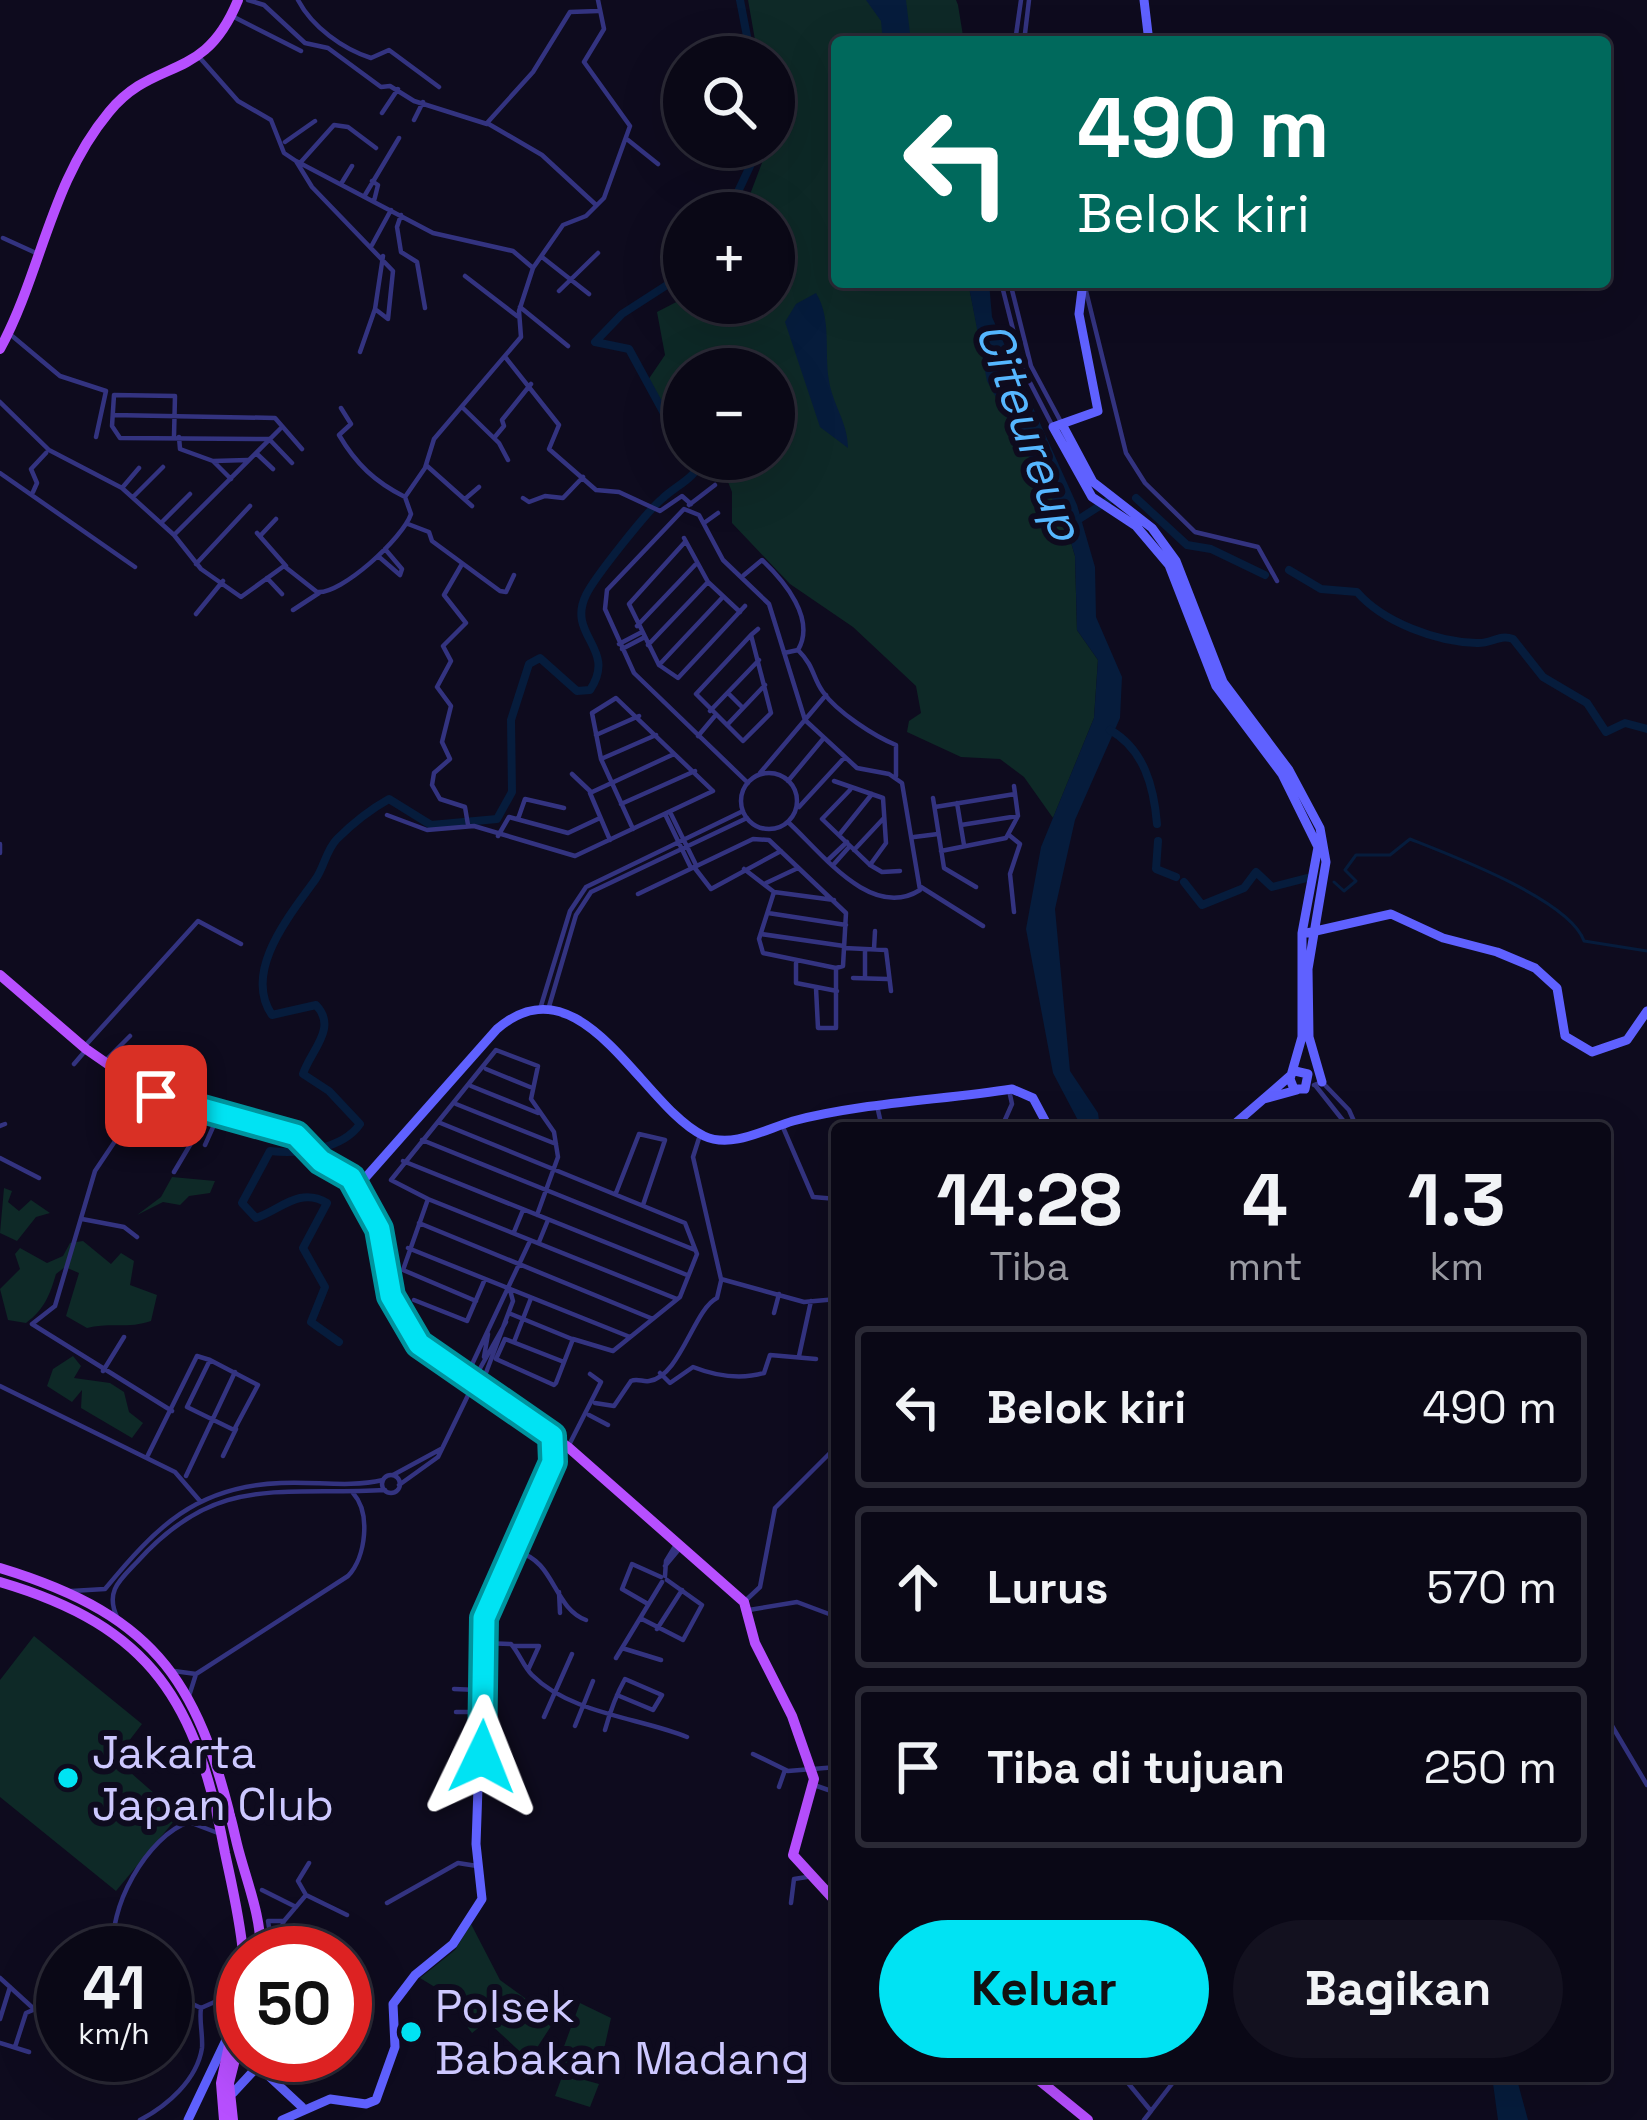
<!DOCTYPE html>
<html lang="id">
<meta charset="utf-8">
<style>
:root{--surface:#0a0816;--page:#13111f;--text:#f1f3f6;--muted:#999aa1;--line:#2a2935;--accent:#00e3f3}
body{margin:0;font-family:"Space Grotesk",sans-serif;background:var(--page);color:var(--text);height:100vh;display:flex;flex-direction:column;font-size:45px;white-space:nowrap}
*{box-sizing:border-box;margin:0}
p{font-size:39px;color:var(--muted)}
.icon{flex:none;width:66px;height:66px;fill:none;stroke:currentColor;stroke-width:2;stroke-linecap:round;stroke-linejoin:round}
.map{position:relative;flex:1;overflow:hidden}
.panel{position:absolute;left:831px;top:1122px;width:780px;height:960px;display:flex;flex-direction:column;background:var(--surface);border-radius:12px;box-shadow:0 12px 48px #0002,0 0 0 3px var(--line)}
.panel>*{flex:none}
.guide{position:absolute;left:831px;top:36px;width:780px;height:252px;border-radius:12px;box-shadow:0 12px 48px #0002,0 0 0 3px var(--line);background:#00695c;color:#fff;overflow:hidden}
.controls{position:absolute;left:663px;top:36px;display:grid;gap:24px}
.controls a{display:grid;place-items:center;width:132px;height:132px;border-radius:50%;background:var(--surface);box-shadow:0 12px 48px #0002,0 0 0 3px var(--line);font-size:60px}
.speed{position:absolute;left:36px;top:1926px;display:flex;gap:24px;font-size:60px;font-weight:700;text-align:center}
.speed>*{display:grid;place-content:center;width:156px;height:156px;border-radius:50%;background:var(--surface);box-shadow:0 12px 48px #0002,0 0 0 3px var(--line);line-height:1}
.speed small{font-size:30px;font-weight:400}
.speed .limit{border:18px solid #d22;background:#fff;color:#111}
.pin{position:absolute;display:grid;place-items:center;width:102px;height:102px;color:#fff;margin:-51px;border-radius:24px;box-shadow:0 6px 18px #0006}
.me{position:absolute;width:132px;margin:-66px;rotate:2deg;stroke-linejoin:round;filter:drop-shadow(0 0 9px #0008)}
.turn{display:flex;align-items:center;gap:42px;height:252px;padding:0 48px;font-size:54px}
.turn .icon{width:156px;height:156px;stroke-width:2.5}
.turn b{display:block;font-size:84px;line-height:102px}
.eta{display:flex;justify-content:space-evenly;align-items:center;height:204px;text-align:center}
.eta b{font-size:72px;font-weight:800;line-height:84px}
.cta{display:flex;gap:24px;margin-top:auto;padding:24px 48px}
.cta a{flex:1;height:138px;border-radius:72px;background:var(--accent);color:#111;font-size:48px;font-weight:800;line-height:138px;text-align:center}
.cta a+a{background:var(--page);color:var(--text)}
ul{padding:0;list-style:none}
li{display:flex;align-items:center;gap:36px;height:162px;margin:0 24px 18px;padding:0 24px;border:6px solid var(--line);border-radius:12px}
li div{flex:1}
li b{display:block;font-size:45px}
li em{font-style:normal}
.map>svg:first-child{display:block}
.green{fill:#0e2927}
.water{fill:#061c3c}
.lines{fill:none;stroke-linecap:round;stroke-linejoin:round}
.stream{stroke:#061c3c;stroke-width:3}
.river{stroke:#061c3c;stroke-width:8}
.street{stroke:#333380;stroke-width:4.5}
.secondary{stroke:#5f61ff;stroke-width:9}
.primary{stroke:#b74fff;stroke-width:10}
.route-casing{stroke:#00949e;stroke-width:30}
.route{stroke:#00e3f3;stroke-width:21}
.poi-dot{fill:#00e3f3;stroke:#0e0b1e;stroke-width:4.5}
.labels{text-anchor:middle;dominant-baseline:central;stroke-width:12;stroke-linejoin:round;paint-order:stroke}
.poi-label{font-size:45px;fill:#cdc8ff;stroke:#0e0b1e;text-anchor:start}
.water-label{font-size:48px;font-style:italic;fill:#56b7ff;stroke:#0e0b1e}
</style>
<div class="map">
<svg width="1647" height="2120" viewBox="0 0 1647 2120">
<rect width="100%" height="100%" fill="#0e0b1e"/>
<path class="green" d="M748,0h208l2,5 6,37h-127v240h131l10,49 87,191 10,34 2,74 21,30 -4,58 -41,100 -29,-41 -24,-18 -39,-2 -54,-25 2,-11 12,-8 -5,-27 -63,-59 -63,-43 -58,-61v-31l-13,-33h55v-90h-90v56l-19,-10 -17,-35 17,-25 -8,-43 27,-14v5h90v-90h-31l25,-66h6v-90h-16z
M172,1177l43,4 -5,12 -21,3 -9,9 -17,-3 -26,13 24,-18z
M4,1188l8,3 -4,11 11,9 12,-11 19,13 -14,4 -19,24 -17,-8z
M83,1241l28,23 10,-11 13,8 -4,24 27,10 -6,26c-22,8 -42,1 -64,7l-21,-12 13,-43 -14,-6 -9,7c-6,20 -11,35 -30,49l-18,-3 -8,-31 20,-20 -5,-15 5,-6 27,15 16,-7 7,-13z
M73,1356l8,10 -7,12 36,5 14,9 5,20 14,11 -11,15 -51,-30 1,-18 -10,12 -25,-16 6,-17z
M34,1636l108,88 -27,35 64,56 -63,76 -116,-94v-117z
M471,1924l29,56 55,40 -26,40 -42,-39 -15,12 -13,-17 7,-10 -46,-28 35,-28z
M580,2003l31,15 -13,58 -42,-8z
M563,2074l36,10 -9,23 -35,-11z"/>
<path class="water" d="M866,0h40l5,42h-28l-2,-21z
M968,282h21l3,35 85,188 18,62 1,50 26,60 -2,41 -45,102 -20,89 15,162 28,42 2,15h-18l-29,-55 -27,-144 15,-82 53,-129 4,-58 -21,-30 -2,-74 -10,-34 -78,-141z
M816,293c16,26 8,58 13,88 4,24 19,42 19,67l-28,-21 -35,-105 11,-18z
M1492,2076h24l12,44h-30z"/>
<g class="lines">
<path class="stream" d="M1334,882l10,9 12,-10 -11,-11 11,-15h34l20,-16c43,17 160,61 174,102l63,10"/>
<path class="river" d="M740,0l11,57
M728,213l31,-66
M684,274l-62,40 -27,28 34,7 36,66 19,10
M1136,498l51,47 24,4 54,26
M1073,523l39,-25
M1289,570l32,19 36,3c26,30 79,50 120,51 14,1 22,-9 36,-4l30,38 44,26 19,29 19,-9 22,6
M1110,730c34,19 44,57 47,94
M1158,841l-2,28 20,8
M1184,882l18,23 42,-17 12,-16 16,15 35,-9
M339,1342l-28,-20 14,-35 -22,-39 24,-45c-28,-17 -48,8 -71,15l-14,-15 28,-52c29,3 72,-1 90,-27l-31,-33 -26,-17c8,-24 35,-46 13,-69l-44,10c-30,-44 19,-101 43,-135 9,-12 11,-30 22,-41 15,-15 34,-30 52,-40l42,26 66,-6 15,-27 -1,-72 18,-56 11,-6 37,33 13,-1c28,-42 -24,-54 -4,-95 8,-17 62,-85 77,-97 14,-13 33,-20 39,-39"/>
<path class="street" d="M248,0l16,5 41,38 23,5 53,39 9,-1 24,15 73,23
M298,0c14,27 45,49 73,58l18,-8 50,37
M232,16l69,35
M1015,42l6,-42
M1024,42l5,-42
M200,58l38,43 33,19 13,33 12,8 137,72 80,18 20,17
M382,113l16,-24
M414,120l9,-18
M628,140l30,24
M285,142l30,-21
M296,161l16,26 81,84 -5,48 -13,-10 -15,43
M300,163l34,-38 14,2 28,21
M372,181l6,4 -4,16
M341,184l11,-18
M365,195l34,-57
M595,204l-53,-49 -55,-32 46,-51 37,-60 28,-1
M401,215l-4,12 4,25 16,10 8,46
M3,238l33,15
M372,245l19,-35
M542,257l47,37
M465,276l52,40
M1001,282l22,87 30,58
M1010,282l21,84 30,56
M559,291l39,-38
M1086,291l40,162 19,30 50,49 63,15 19,34
M520,307l48,39
M375,309l8,-53
M11,335l49,41 46,15 -10,46
M506,358l53,67 -10,24 47,41 23,2 41,19 22,-15 9,8
M0,402l49,48 73,38 52,47 27,34 40,28 43,-31 33,26c24,3 86,-54 94,-78l-6,-17 20,-29 9,-29 87,-102 -2,-26 14,-43 30,-43 23,-9 18,-18 26,-72 -46,-64 20,-33 -6,-29
M462,407l37,36 9,17
M341,408l10,16 -12,11c17,29 36,47 66,62
M113,415l162,3 27,31
M174,436l1,-40 -61,-1 -2,31 8,12 149,1 23,24
M179,437l1,12 33,12 18,18
M494,438l10,-12 -2,-6 29,-36
M256,453l17,16
M213,461l35,-1
M426,465l46,41
M0,473l135,94
M122,488l17,-20
M33,492l4,-9 -6,-14 15,-16
M133,497l30,-30
M523,498l6,4 16,-6 18,2 20,-21
M465,499l14,-12
M689,505l26,-20
M161,523l29,-29
M704,523l14,-10
M408,524l21,8 3,9 68,50 6,1 8,-17
M257,533l29,33
M174,535l106,-106
M260,536l16,-17
M684,538l24,44 32,30
M685,542l-56,62 30,61 19,13 67,-72
M378,556l22,19 2,-6 -17,-20
M196,564l54,-58
M462,564l-18,31 22,28 -23,23 8,15 -14,26 14,19 -9,36 8,17 -16,14 -2,12 8,14 25,8 3,18
M744,575l18,-15c23,22 54,59 36,90l-14,3
M267,578l15,16
M293,610l26,-17
M196,614l27,-33
M637,626l58,-61
M751,635l-55,59 47,47 28,-28 -20,-78 7,-6
M619,644l21,-11
M648,645l60,-63
M622,649l21,-11
M798,650c17,17 14,27 25,42 14,20 51,44 73,53v31
M659,665l62,-66
M728,693l15,15
M710,711l49,-51
M727,725l38,-40
M596,735l43,-19
M698,736l16,-19
M601,759l55,-24
M760,773l66,-78
M741 801a28 28 0 1 1 56 0a28 28 0 1 1-56 0Z
M572,774l19,18
M788,781l35,-42
M834,781l49,17 3,45 -16,22 -48,-46 28,-29
M748,783l-114,-110 -29,-64 2,-19 77,-81 15,6 24,45 46,44 36,116 52,48 32,6 13,9 18,107c-49,31 -99,-38 -132,-68
M933,798l11,70 32,19
M957,803l7,42
M621,804l74,-33
M799,807l45,-49
M935,807l80,-13
M670,812l26,53
M665,814l26,54
M387,815l40,15 47,-4 101,30 138,-65 -97,-93 -24,15 9,46 32,70
M518,819l7,-20 39,9
M961,825l57,-9
M839,835l33,-41
M1009,835l11,9 -10,30 4,38
M498,836l11,-19 59,16 32,-15
M914,837l24,-3
M610,840l-20,-47 84,-39
M0,844v9
M854,850l29,-31
M941,851l65,-13 12,-22 -4,-30
M829,859l18,-17
M834,864l16,-18
M870,865l12,7 18,-1
M694,867l17,22 70,-38
M744,869l30,23 -15,47 4,14 73,15
M766,883l32,-15
M921,887l62,39
M774,892l60,8
M638,894l115,-55 16,1 77,73 -3,53 -7,2v60h-18l-2,-40
M768,913l78,12
M761,934l83,12
M844,948l42,2 5,41
M874,949l1,-18
M796,963v20l41,8
M853,978l34,1
M865,978v-29
M540,1009l30,-98 16,-24 157,-76
M548,1010l28,-95 15,-23 156,-74
M84,1047l114,-126 43,23
M105,1061l25,-25
M74,1064l12,-14
M486,1069l44,18
M1314,1085l8,-3 27,28 8,18
M1315,1085l34,43
M471,1086l67,27
M148,1092l-53,79 -40,135 -23,18 140,87
M456,1104l100,40
M878,1110l4,18
M438,1122l247,101 12,31 -17,43 -67,54 -40,-12 -17,44 -2,2 -58,-26 9,-20 59,23
M1004,1122l8,-18 -3,-14
M782,1125l31,72 24,2
M0,1126l5,-2
M700,1135l-7,22 28,122 83,23 33,-3
M172,1140l20,-32
M422,1140l273,110
M205,1145l13,-29
M0,1158l39,20
M403,1161l284,114
M174,1172l35,-59
M616,1193l23,-59 26,6 -22,65
M428,1199l249,100
M82,1219l42,8 13,10
M419,1223l234,96
M514,1232l9,-22
M539,1242l9,-22
M408,1248l222,89
M414,1300l53,21 18,-42
M476,1301l-73,-31 25,-71 -37,-19 105,-130 42,16 -7,33 23,33 4,25 -21,58
M774,1313l5,-19
M511,1314l61,25
M514,1342l17,-44
M799,1356l12,-55
M484,1357l4,-23
M210,1360l48,25 -24,45 -47,-23z
M103,1371l21,-34
M478,1372l28,-50
M660,1373l10,10 23,-16c23,9 47,13 71,6l6,-18 46,4
M467,1375l63,-134
M832,1375l5,32
M0,1386l175,86 25,29
M481,1386l32,-85 -3,-11
M595,1403l19,3 17,-25c6,-3 12,1 18,0 31,-4 45,-72 68,-83l4,-17
M589,1415l19,10
M568,1447l33,-65 -11,-8
M148,1455l49,-99 13,4
M223,1456l13,-27
M393,1475l48,-26
M382 1484a9 9 0 1 1 18 0a9 9 0 1 1-18 0Z
M186,1476l49,-104
M399,1485l39,-28 35,-72
M517,1552c38,8 36,56 69,68
M665,1566l15,-18
M665,1576l1,-15 11,-18
M71,1591l34,-2c51,-62 91,-103 176,-106 35,-2 67,5 102,-3
M559,1592l1,21
M744,1602l16,-15 15,-79 62,-62
M648,1604l-26,-15 10,-25 29,13
M749,1610l48,-8 40,15
M117,1617c-12,-26 3,-37 20,-55 80,-89 142,-66 248,-72
M640,1618l43,22 19,-35 -35,-25
M657,1629l25,-39
M483,1643l28,1c8,9 13,23 21,31 39,39 109,43 155,62
M513,1646h26l-11,24
M622,1648l39,12
M616,1658l46,-76
M174,1671l22,3 152,-98c18,-19 23,-63 5,-83
M454,1689l24,1
M189,1696l7,-22
M456,1712h24
M1605,1714l42,71
M544,1717l28,-63
M575,1726l18,-45
M605,1730c5,-18 11,-35 20,-51l37,16 -9,15 -36,-15
M753,1754l35,17 49,-4
M814,1785l23,8
M779,1787l6,-17
M195,1822l16,-17
M309,1863l-11,18 8,14 41,20
M262,1890l34,17
M387,1903l71,-40 19,3
M791,1903l3,-24 13,-2
M273,1948l11,-27
M115,1953c-10,-42 33,-118 74,-131l29,11
M273,1953l-5,-32h16l22,-26
M0,1978l34,31
M165,1991l36,17
M0,2019l10,-32
M0,2043l29,9
M15,2047l11,-34 37,-16
M1128,2083l23,28 -7,9
M1151,2111l27,-35
M140,2120c27,-14 57,-40 62,-72 1,-14 -3,-27 -1,-40l36,-16"/>
<path class="secondary" d="M1144,0l5,42
M1083,282l-4,32 19,97 -45,16 39,70 44,29 33,39 47,121 66,88 36,73 -16,86v104l-12,42 4,10h11l3,-15 -13,-3
M1062,424l31,58 59,46 24,33 47,121 66,88 31,58 6,34 -18,107 1,68 13,45
M1307,933l84,-19 52,24 54,14 38,16 22,20 8,48 27,16 35,-12 20,-29
M1264,1099l33,-9
M1230,1128l60,-52
M358,1186l139,-157c85,-73 146,79 207,107 28,13 62,-7 89,-15 68,-18 149,-21 219,-32l21,9 16,30
M233,2093l25,-27 44,41
M188,2120l39,-82
M282,2120l48,-21 36,5 10,-4 19,-53 -2,-43 22,-29 38,-31 29,-45 -6,-55 8,-225 80,-175"/>
<path class="primary" d="M0,349c42,-78 50,-166 109,-237 46,-56 95,-28 129,-112
M0,975l86,74 62,43 148,43 25,26 30,18 28,50 12,67 28,48 149,103 176,155 11,41 37,73 22,63 -21,76 44,48
M0,1568c162,49 201,119 237,276 8,33 26,76 23,109
M0,1582c153,45 197,121 225,271 7,33 15,66 18,100
M258,2066l3,-11
M1034,2076l54,44
M224,2120l-3,-37 22,-104
M233,2120l-4,-37 14,-55"/>
</g>
<g class="lines">
<defs>
<path id="route" d="M156,1096l140,39 25,26 30,17 28,51 12,67 28,48 133,92 1,26 -69,156 -2,139"/>
</defs>
<use href="#route" class="route-casing"/>
<use href="#route" class="route"/>
</g>
<g class="poi-dot">
<circle cx="68" cy="1778" r="12"/>
<circle cx="411" cy="2032" r="12"/>
</g>
<g class="labels">
<g class="poi-label">
<text x="92" y="1752">Jakarta<tspan x="92" dy="52">Japan Club</tspan></text>
<text x="435" y="2006">Polsek<tspan x="435" dy="52">Babakan Madang</tspan></text>
</g>
<g class="water-label">
<text transform="translate(1030 431) rotate(70)">Citeureup</text>
</g>
</g>
</svg>
<div class="controls">
<a><svg class="icon" aria-label="search" viewBox="0 0 24 24"><circle cx="10" cy="10" r="6"/><path d="M15 15l6 6"/></svg></a>
<a>+</a>
<a>−</a>
</div>
<div class="speed"><div>41<small>km/h</small></div><div class="limit">50</div></div>
<div class="pin" style="left:156px;top:1096px;background:#d93025"><svg class="icon" aria-label="arrive" viewBox="0 0 24 24"><path d="M6 21V4h12l-3 4 3 4H6"/></svg></div>
<svg class="me" style="left:482px;top:1757px" viewBox="-20 -20 40 40"><path d="M0-17L14 15 0 8-14 15z" fill="#00e3f3" stroke="#fff" stroke-width="4"/></svg>
<div class="guide">
<div class="turn"><svg class="icon" aria-label="left" viewBox="0 0 24 24"><path d="M17 20v-9H6M10 6l-5 5 5 5"/></svg><div><b>490 m</b>Belok kiri</div></div>
</div>
<section class="panel">
<div class="eta">
<div><b>14:28</b><p>Tiba</p></div>
<div><b>4</b><p>mnt</p></div>
<div><b>1.3</b><p>km</p></div>
</div>
<ul>
<li><svg class="icon" aria-label="left" viewBox="0 0 24 24"><path d="M17 20v-9H6M10 6l-5 5 5 5"/></svg><div><b>Belok kiri</b></div><em>490 m</em></li>
<li><svg class="icon" aria-label="ahead" viewBox="0 0 24 24"><path d="M12 20V5M6 11l6-6 6 6"/></svg><div><b>Lurus</b></div><em>570 m</em></li>
<li><svg class="icon" aria-label="arrive" viewBox="0 0 24 24"><path d="M6 21V4h12l-3 4 3 4H6"/></svg><div><b>Tiba di tujuan</b></div><em>250 m</em></li>
</ul>
<div class="cta"><a>Keluar</a><a>Bagikan</a></div>
</section>
</div>
